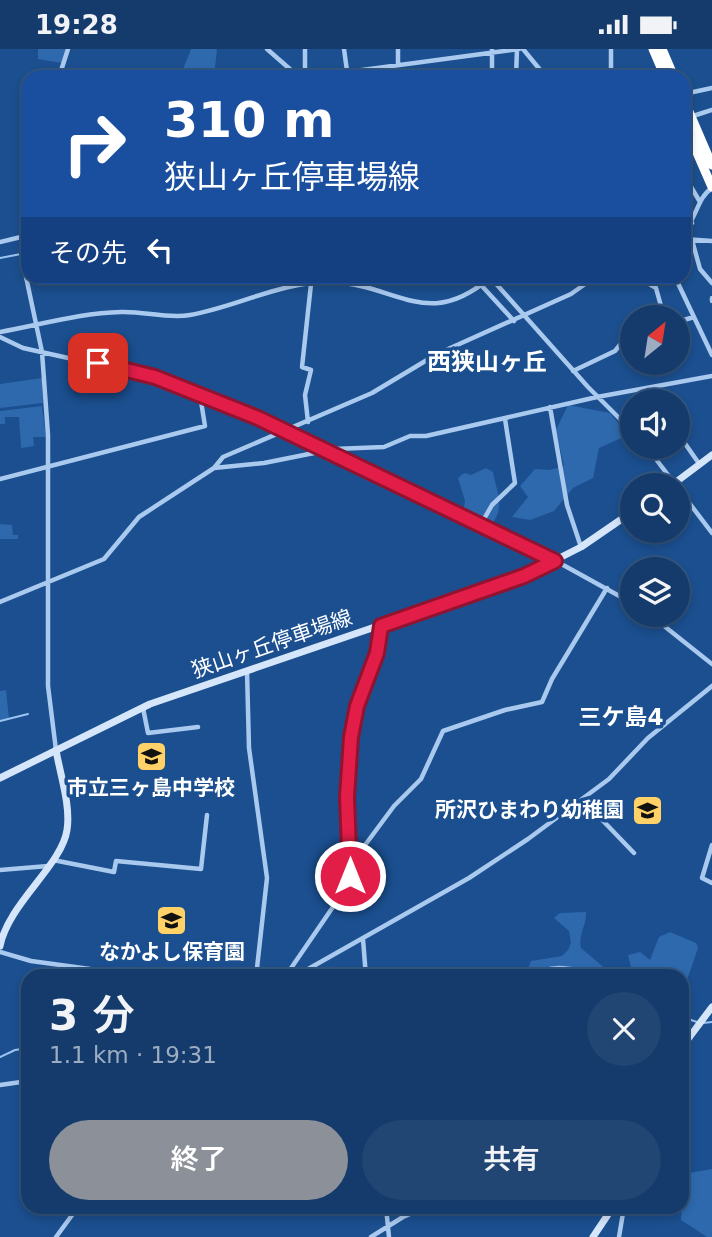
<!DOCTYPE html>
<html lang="ja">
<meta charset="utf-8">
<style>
:root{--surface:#143b6b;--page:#214673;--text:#f1f3f6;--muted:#9dadc1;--line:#33557e;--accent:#8c9099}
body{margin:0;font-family:"DejaVu Sans","Noto Sans JP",sans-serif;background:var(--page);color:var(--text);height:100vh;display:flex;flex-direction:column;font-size:26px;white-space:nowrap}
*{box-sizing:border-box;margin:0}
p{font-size:23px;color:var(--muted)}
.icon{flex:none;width:38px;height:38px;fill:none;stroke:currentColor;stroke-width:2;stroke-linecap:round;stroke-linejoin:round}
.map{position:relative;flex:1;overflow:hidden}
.panel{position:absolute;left:21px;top:920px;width:668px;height:245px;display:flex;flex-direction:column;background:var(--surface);border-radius:21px;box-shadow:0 4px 10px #0003,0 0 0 2px var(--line)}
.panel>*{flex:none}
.guide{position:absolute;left:21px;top:21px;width:670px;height:214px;border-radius:21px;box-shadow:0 4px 10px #0003,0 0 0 2px var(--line);background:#1a4fa0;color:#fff;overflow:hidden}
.needle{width:46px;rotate:30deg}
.buttons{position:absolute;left:620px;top:256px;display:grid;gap:14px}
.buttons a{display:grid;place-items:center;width:70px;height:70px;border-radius:50%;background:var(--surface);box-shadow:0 4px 10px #0003,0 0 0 2px var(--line);font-size:35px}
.pin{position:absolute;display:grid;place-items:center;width:60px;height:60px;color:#fff;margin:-30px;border-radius:14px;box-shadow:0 4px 10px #0006}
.me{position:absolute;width:77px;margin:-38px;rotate:0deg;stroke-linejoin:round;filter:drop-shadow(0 0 5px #0008)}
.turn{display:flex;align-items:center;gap:24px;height:147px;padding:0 28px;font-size:32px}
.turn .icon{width:91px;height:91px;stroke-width:2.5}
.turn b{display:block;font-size:49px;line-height:60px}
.then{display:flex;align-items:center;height:66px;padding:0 28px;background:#0003;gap:14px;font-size:26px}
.round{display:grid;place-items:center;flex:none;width:74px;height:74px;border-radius:37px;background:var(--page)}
.overview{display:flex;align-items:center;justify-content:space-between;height:119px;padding:0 28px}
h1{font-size:42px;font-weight:600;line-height:52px}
.action{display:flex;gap:14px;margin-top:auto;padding:14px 28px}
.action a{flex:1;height:80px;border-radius:42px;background:var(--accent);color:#fff;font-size:28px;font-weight:600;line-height:80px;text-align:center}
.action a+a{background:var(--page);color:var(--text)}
.status{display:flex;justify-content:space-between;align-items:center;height:49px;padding:0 35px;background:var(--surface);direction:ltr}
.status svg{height:19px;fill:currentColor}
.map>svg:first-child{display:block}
.green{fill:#2e69ad}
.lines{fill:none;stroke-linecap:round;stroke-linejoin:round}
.stream{stroke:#9cc4f0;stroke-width:2}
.street{stroke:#a9c9ee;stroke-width:4.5}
.secondary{stroke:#d6e6fa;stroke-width:7}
.highway{stroke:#fff;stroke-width:9}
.route-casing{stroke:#92132f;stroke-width:18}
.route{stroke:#e11d48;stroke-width:12}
.labels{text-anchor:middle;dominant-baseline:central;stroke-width:7;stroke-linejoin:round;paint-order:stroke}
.street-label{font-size:21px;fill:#fff;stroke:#1b4f8f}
.poi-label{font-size:21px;font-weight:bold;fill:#fff;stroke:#1b4f8f}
.neighbourhood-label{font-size:23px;font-weight:bold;fill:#fff;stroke:#1b4f8f}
.quarter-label{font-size:24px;font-weight:bold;fill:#fff;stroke:#1b4f8f}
</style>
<div class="status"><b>19:28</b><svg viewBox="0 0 49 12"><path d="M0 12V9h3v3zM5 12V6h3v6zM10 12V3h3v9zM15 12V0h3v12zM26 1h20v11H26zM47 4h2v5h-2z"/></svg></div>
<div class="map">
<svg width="712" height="1188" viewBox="0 0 712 1188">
<rect width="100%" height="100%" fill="#1b4f8f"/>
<path class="green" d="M38,0h28l-4,14 -24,-4z
M191,0h26l-3,28h-34z
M42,329l1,25 -43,5v-24z
M568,356l42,8 18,22 -29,13 -6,30 -20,10 -19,23 -24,9 -18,-3 16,-20 -8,-11 15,-17 15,1 14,-4 -8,-36z
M42,357l4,31h-13l1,9 -13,2 -2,-31h-14v7h-5v-13z
M486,419l7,4c4,21 13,36 -3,54l-27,-13 2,-12 -7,-23 6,-5 7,2z
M0,475l12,1 1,10h5v4h-18z
M6,641l3,29 -9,2v-30z
M586,863c1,13 -8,22 -5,36l33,28h-89l6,-15 31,-5 6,-6 3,-7 -2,-12 -15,-13 6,-5z
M670,883l26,11 2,5 -15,44 -1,-15 -49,-1 -5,-21 12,-3 10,8 9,-23z
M712,1120v68h-5l-26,-17 2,-46z"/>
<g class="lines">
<path class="stream" d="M0,209l21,-4
M0,672l28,-7
M532,928c16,-17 47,-10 65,0
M682,968l15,5
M682,974l3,3 -3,3
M703,974l9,-1
M682,981l3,8 -3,2
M0,1008l15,-7 13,-2"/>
<path class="street" d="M267,0l32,28
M344,0l3,22
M492,0v28
M523,0l23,28
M611,0v28
M492,27l24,-2
M59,28l9,-28
M305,28v-28
M310,28l209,-28
M398,28v-28
M516,28l1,-28
M684,45l28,-6
M693,67l19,-6
M28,125l-3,98 17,80 6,83v251l8,64
M684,126l16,27
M684,162l8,12
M684,182c12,-12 14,-34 27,-42
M684,190l28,2
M692,191l8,29 12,14
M0,193l25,-6
M490,228l98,110 44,44
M638,228l18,11 8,29
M675,228l37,78
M481,236l33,36
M712,249v3
M677,273l17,-5
M0,283c40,-7 80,-19 121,-20 23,-1 46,7 69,3 46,-8 93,-34 140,-33 68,2 97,50 161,-5
M0,288l23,11 131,29 104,41 307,148 67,37
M573,322l42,-20 8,-10 9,-4
M652,338l8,14
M550,358l17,98 14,42
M308,373l-3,-27 6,-25 -9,-3 9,-83
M677,383l23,33
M646,397l66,87
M214,419l50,-5 70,-14 50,-2 26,-11h16l171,-39 115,-21
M0,430l205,-53 -5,-31
M480,477l12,-21 23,-22 -10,-64
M0,553l104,-43 35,-42 75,-49 9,-11 149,-64 65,-39 134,-60 24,-17
M649,565l63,50
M247,622l2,77 18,130 -11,99
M143,659l5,25 50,-6
M582,750l52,54
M712,796l-10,33 10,5
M53,811l61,12 2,-11 85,8 6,-54
M351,815l43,-58 27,-27 22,-48 62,-21 37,-8 10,-23 55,-91
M0,821l48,-4
M363,890l3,38
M0,903l31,9 59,8 8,8
M285,928l63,-92 3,-37 -4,-51 6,-77 24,-67 4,-27
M294,928l175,-99 59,-39 81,-60 39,-41 64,-52
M0,1036l28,-4
M386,1158l3,30
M56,1188l22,-30
M371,1188l32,-20 23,-10
M619,1188l5,-30"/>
<path class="secondary" d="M672,436l40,-30
M0,729l150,-74 374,-128 57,-29 51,-35
M0,897c8,-42 62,-81 67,-116 4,-24 -7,-56 -11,-80
M682,998l30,-40
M593,1188l20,-30"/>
<path class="highway" d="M653,0l12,28
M662,0l12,28
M684,51l28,65
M684,74l28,64"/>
</g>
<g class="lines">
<defs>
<path id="route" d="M98,314l57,14 103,41 297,143 -31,15 -143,50 -4,27 -20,53 -6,31 -4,60 3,79"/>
</defs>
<use href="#route" class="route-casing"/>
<use href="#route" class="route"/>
</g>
<defs>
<symbol id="school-square" viewBox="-11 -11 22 22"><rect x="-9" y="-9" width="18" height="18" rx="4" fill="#ffd166" stroke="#1b4f8f"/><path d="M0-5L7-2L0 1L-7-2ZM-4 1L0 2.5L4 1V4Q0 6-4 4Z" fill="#111"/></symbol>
</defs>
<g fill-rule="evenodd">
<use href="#school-square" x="134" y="690" width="35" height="35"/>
<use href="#school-square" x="630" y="744" width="35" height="35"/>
<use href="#school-square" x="154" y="854" width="35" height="35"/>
</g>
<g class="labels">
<g class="street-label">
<text transform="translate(272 595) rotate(-19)">狭山ヶ丘停車場線</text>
</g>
<g class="poi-label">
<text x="151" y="739">市立三ヶ島中学校</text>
<text x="624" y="761" text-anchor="end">所沢ひまわり幼稚園</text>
<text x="172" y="903">なかよし保育園</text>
</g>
<g class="neighbourhood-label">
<text x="621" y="668">三ケ島4</text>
</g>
<g class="quarter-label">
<text x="487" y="313">西狭山ヶ丘</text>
</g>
</g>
</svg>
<div class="buttons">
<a><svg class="needle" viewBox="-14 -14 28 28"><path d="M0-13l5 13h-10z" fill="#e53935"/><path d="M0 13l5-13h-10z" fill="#9dadc1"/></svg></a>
<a><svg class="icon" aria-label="sound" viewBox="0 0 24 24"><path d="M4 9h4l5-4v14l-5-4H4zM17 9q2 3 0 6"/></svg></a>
<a><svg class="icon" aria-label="search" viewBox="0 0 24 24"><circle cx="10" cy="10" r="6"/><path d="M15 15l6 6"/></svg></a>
<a><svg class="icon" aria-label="layers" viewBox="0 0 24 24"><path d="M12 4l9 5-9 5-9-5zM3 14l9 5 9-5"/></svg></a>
</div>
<div class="pin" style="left:98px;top:314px;background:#d93025"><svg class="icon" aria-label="arrive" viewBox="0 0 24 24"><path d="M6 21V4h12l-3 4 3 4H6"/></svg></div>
<svg class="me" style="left:350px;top:827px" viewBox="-20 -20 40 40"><circle r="17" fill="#e11d48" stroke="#fff" stroke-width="3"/><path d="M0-11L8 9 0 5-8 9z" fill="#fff"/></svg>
<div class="guide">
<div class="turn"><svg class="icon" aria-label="right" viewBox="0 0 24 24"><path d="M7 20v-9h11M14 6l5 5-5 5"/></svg><div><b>310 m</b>狭山ヶ丘停車場線</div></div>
<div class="then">その先<svg class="icon" aria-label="left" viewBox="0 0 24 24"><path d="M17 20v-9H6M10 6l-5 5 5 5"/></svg></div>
</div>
<section class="panel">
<div class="overview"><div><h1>3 分</h1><p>1.1 km · 19:31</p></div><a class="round"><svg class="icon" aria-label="close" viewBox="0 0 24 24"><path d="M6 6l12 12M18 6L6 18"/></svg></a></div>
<div class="action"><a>終了</a><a>共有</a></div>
</section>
</div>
